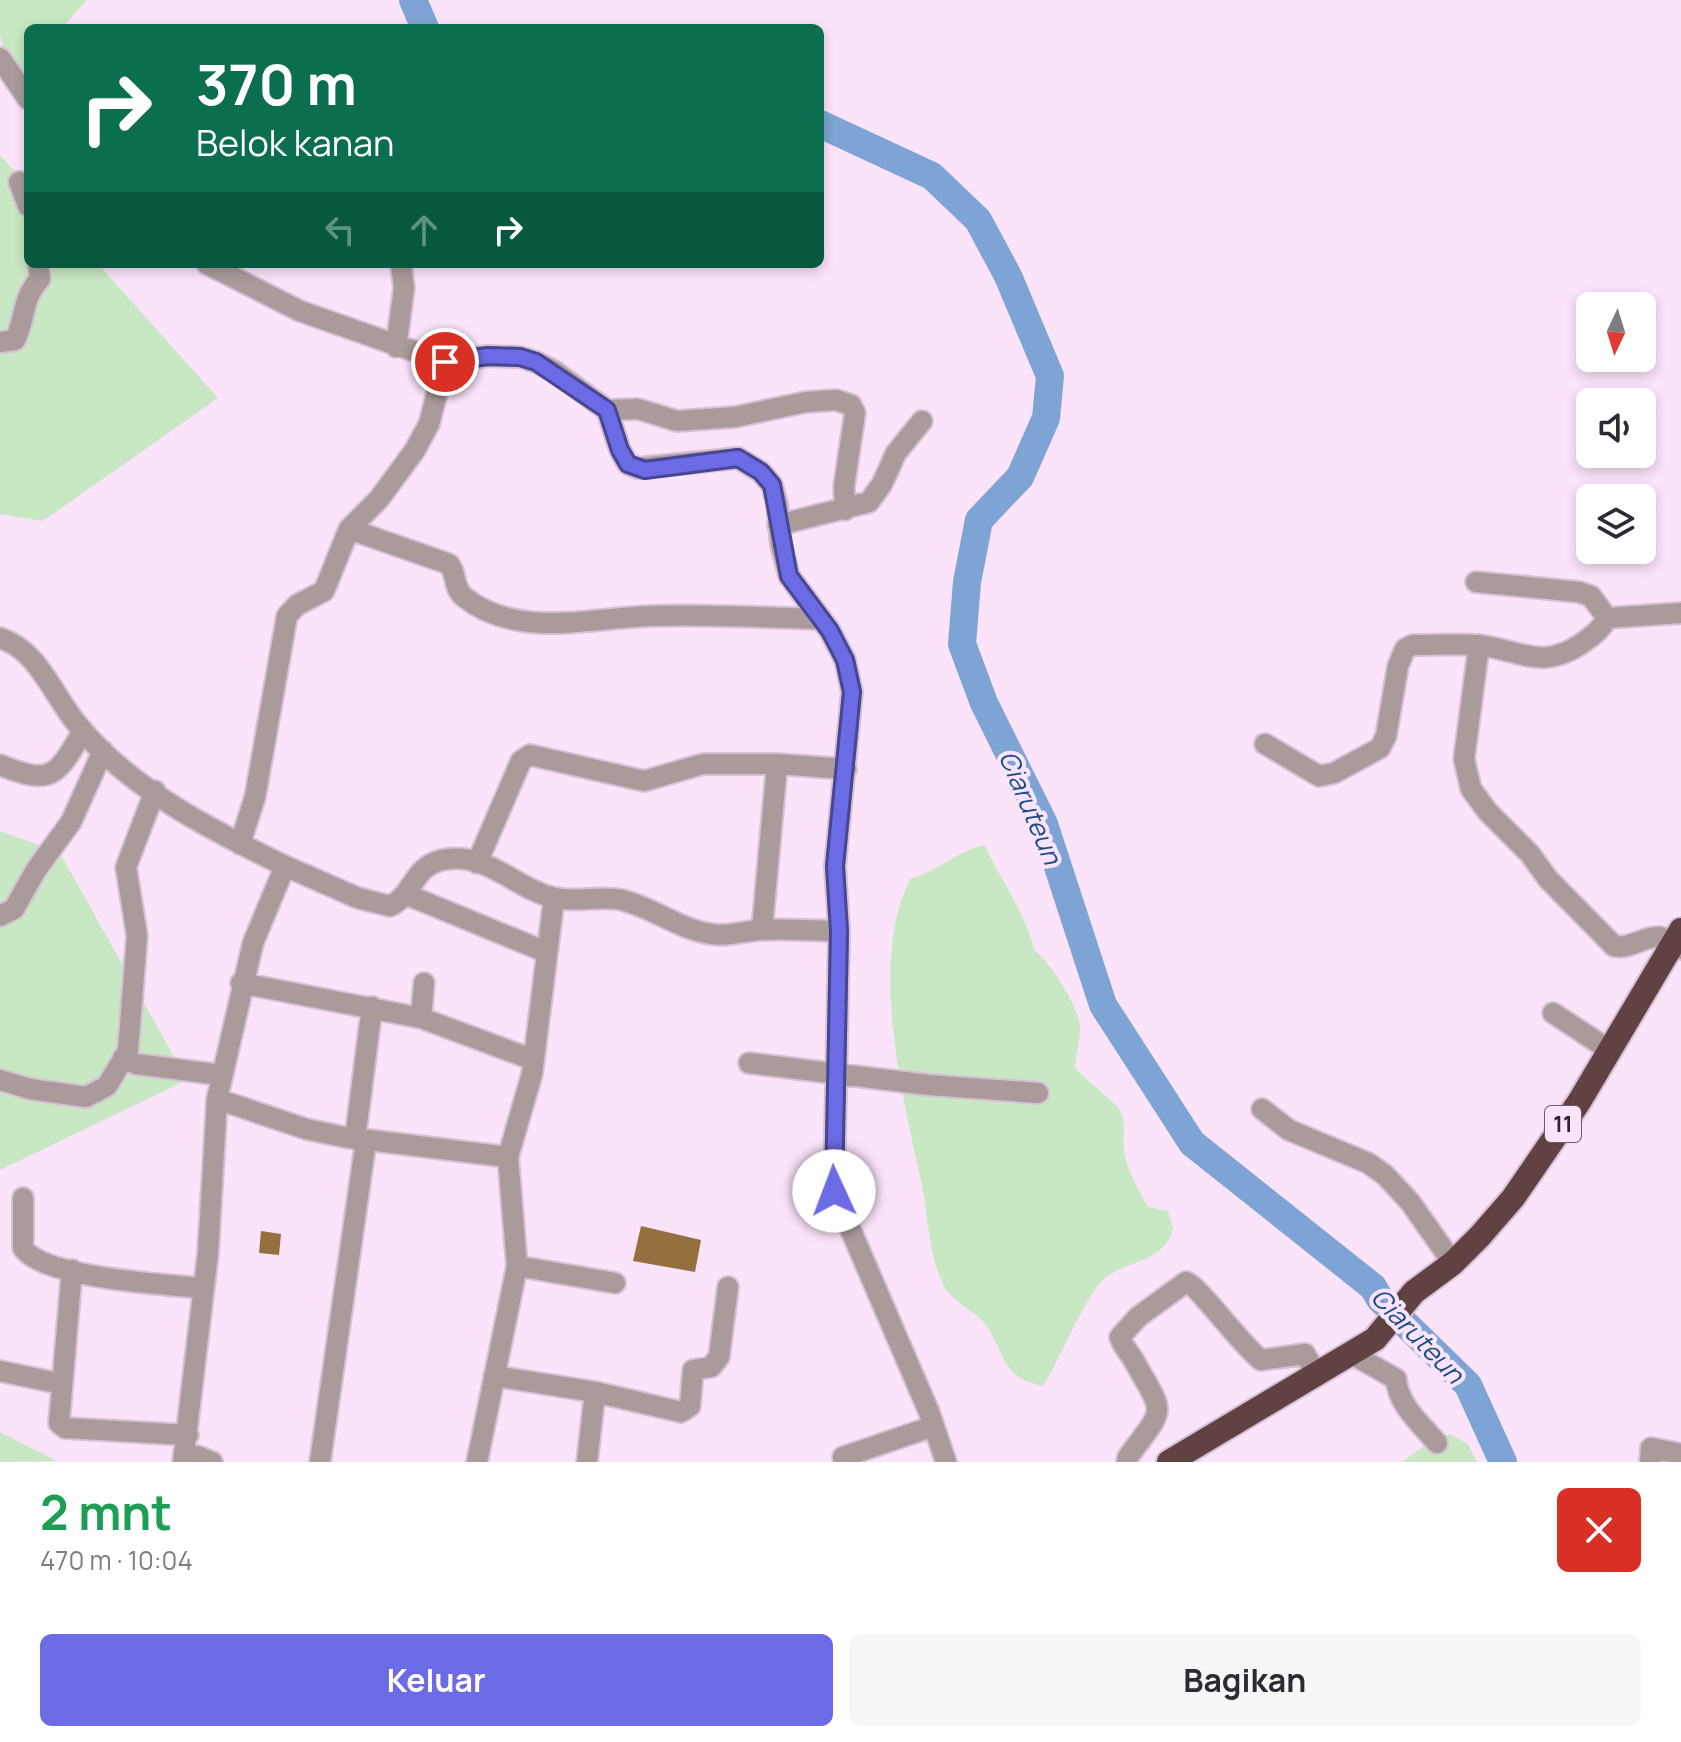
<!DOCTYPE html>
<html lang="id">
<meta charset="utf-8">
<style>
:root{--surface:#fff;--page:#f7f7f7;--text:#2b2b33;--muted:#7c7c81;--accent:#6b6ce5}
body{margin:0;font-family:Manrope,sans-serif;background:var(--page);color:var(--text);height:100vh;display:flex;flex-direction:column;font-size:30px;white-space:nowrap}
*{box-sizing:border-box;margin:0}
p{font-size:26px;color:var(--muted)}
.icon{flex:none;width:44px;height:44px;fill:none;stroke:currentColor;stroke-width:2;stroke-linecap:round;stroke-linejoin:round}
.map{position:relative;height:1462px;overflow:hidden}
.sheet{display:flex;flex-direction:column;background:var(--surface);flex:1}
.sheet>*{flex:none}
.guide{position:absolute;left:24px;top:24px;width:800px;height:244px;border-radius:12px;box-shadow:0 4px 12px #0003;background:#0b6e4f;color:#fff;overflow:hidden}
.needle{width:52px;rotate:184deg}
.buttons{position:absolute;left:1576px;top:292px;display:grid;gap:16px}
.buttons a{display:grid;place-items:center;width:80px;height:80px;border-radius:12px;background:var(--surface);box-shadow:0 4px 12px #0003;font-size:40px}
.pin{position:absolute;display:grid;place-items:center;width:68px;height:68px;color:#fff;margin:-34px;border:4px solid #fff;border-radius:50%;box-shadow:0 2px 8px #0007}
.me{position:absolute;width:88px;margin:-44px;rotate:358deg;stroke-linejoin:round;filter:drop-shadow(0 0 6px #0008)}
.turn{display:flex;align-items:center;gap:28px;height:168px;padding:0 40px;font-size:36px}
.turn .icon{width:104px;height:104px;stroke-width:2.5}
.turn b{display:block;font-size:56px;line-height:68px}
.lanes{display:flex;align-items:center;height:76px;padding:0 40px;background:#0003;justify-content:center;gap:40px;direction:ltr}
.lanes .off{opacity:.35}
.round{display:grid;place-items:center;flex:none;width:84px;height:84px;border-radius:12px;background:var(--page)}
.overview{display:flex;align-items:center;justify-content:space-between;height:136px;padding:0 40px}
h1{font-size:48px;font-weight:700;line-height:60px;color:#1e9e55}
.action{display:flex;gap:16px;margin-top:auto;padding:16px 40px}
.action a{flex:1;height:92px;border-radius:12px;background:var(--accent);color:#fff;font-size:32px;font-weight:700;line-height:92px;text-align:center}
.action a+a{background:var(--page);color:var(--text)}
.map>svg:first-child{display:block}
.green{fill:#c7e8c2}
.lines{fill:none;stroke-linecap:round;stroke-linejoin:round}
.river{stroke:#7da4d4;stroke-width:28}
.building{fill:#95703e}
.minor-casing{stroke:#d6c0d5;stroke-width:24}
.highway-casing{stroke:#d6c0d5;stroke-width:28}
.minor{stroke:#aa9b9a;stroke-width:20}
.highway{stroke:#5f4241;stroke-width:24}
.route-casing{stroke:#464695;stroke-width:20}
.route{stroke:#6b6ce5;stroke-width:14}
.labels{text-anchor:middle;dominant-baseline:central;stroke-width:8;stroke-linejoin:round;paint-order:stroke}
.shield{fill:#fbe3fa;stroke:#6a5d69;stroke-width:2}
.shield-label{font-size:22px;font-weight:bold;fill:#2c232b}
.water-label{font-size:26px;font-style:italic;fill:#194e89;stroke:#fbe3fa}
</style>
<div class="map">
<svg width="1681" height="1462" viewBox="0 0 1681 1462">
<rect width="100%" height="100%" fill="#fbe3fa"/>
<path class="green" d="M0,0h87l-25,28h-34v38l-16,18 -12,-49z
M0,155l28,31v78h70l120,134 -175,123 -43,-7z
M0,831l60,22 127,227 -187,90z
M985,845c15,35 41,68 49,105 15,10 47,60 46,79 0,13 -4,25 -5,38 11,14 39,33 45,44 7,12 2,25 4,38 1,19 15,41 24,58l20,4 5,18c-9,34 -46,31 -68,49 -18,14 -45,82 -62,108 -41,-9 -36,-27 -55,-58 -10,-17 -34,-23 -44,-42 -17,-34 -15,-70 -23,-106 -19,-86 -52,-219 -11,-301 28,-8 47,-28 75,-34z
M0,1432l57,29 -57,1z
M1450,1434l18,10 9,18h-75l29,-21z"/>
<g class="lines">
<path class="river" d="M413,0l12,28
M820,124l112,52 46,44 30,56 42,100 -4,42 -26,59 -41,43 -12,62 -5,62 22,59 60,121 59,181 89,138 181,144 7,12 88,86 35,77"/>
</g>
<path class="building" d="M641,1226l60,14 -6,32 -62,-11z
M261,1231l20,3 -2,21 -20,-2z"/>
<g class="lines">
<defs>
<path id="minor" d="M0,58l28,41
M28,184l-9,-2 9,24
M207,264l93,47 145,51 43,-6 32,1 16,5 18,9 53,39 13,40 8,14 10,4 100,-10 23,14 11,13 5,19 4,41 8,31 41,55 15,29 7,32 -17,174 4,65 -5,260 95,221 17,50
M0,342l15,-2c11,-22 7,-43 25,-61l-2,-15
M396,347l8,-59 -3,-24
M607,410l31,-1 39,12 58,-4 71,-15 30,-2 15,5 4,8 -11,73 1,24
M778,525l91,-23 13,-18 14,-31 26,-32
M349,529l100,35c8,10 4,24 15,33 54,43 129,20 190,19 55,-2 111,2 166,3
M1476,582l103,10 12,4 16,22
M0,638c38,12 53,57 77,86 51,64 136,107 208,142l-32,77 -36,156 -9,154 -25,209
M1479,645l-15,114 7,30 17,23 42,42 18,25 66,67c16,4 29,-10 45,-9 7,1 14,9 22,12
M1265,744l54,32 15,-3 46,-25 6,-12 12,-70 7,-17 8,-4c20,0 42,-1 62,0 43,3 64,27 106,-1 11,-8 20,-14 26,-26l74,-5
M0,765c52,21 57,11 83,-34
M240,844l15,-47 32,-181 10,-11 27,-14 25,-62 30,-30 36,-49 14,-26 16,-62
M477,863l44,-102 9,-6 114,26 59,-17h74l69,5
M285,866l73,32 32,8c25,-11 22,-43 58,-47 41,-5 70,31 107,39 22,5 46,-3 67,2 32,8 58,30 90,34 15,3 33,-3 48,-4 26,-2 53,1 79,1
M405,894l141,58
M0,916l14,-7 22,-39 35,-48 32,-71
M762,930l15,-166
M241,983l180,35 3,-35
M1553,1013l56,37
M421,1018l113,42
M123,1058l13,6 86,11
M749,1063l180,22 109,8
M0,1080l30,9 56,8 21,-11 21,-35 9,-115 -11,-69 29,-76
M217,1099l89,30 38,8 164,20
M1262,1109l27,21 79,33 17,12 25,27 43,61
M355,1139l17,-132
M23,1198v50c20,30 144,37 181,40
M517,1266l98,17
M72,1270l-13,153 6,5 123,7
M1352,1354l44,25c2,26 25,45 41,64
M0,1371l62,13
M494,1376l101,16 86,20 9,-6 3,-36 18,-3 8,-10 9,-70
M843,1457l91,-31
M184,1459l13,-3 15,6
M320,1462l46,-322
M477,1462l40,-196 -9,-109 24,-83 22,-176
M587,1462l8,-70
M1127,1462l1,-5c39,-53 37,-40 5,-98 -5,-8 -11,-14 -13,-22l18,-20 48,-35c11,2 56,64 75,78l44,-6 12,22
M1650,1462l1,-14 30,6"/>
<path id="highway" d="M1169,1462l206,-123 39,-47 39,-29 27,-27 33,-38 66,-96 102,-172"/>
</defs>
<use href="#minor" class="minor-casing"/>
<use href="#highway" class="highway-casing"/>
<use href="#minor" class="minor"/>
<use href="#highway" class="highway"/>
</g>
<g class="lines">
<defs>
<path id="route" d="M445,362l43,-6 32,1 16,5 71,48 13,40 8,14 17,6 93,-12 23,14 11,13 17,91 41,55 15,29 7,32 -17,174 4,65 -5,260"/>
</defs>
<use href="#route" class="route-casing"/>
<use href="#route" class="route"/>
</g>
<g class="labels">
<rect class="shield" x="1545" y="1106" width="36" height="36" rx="6"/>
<g class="shield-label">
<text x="1563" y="1124">11</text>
</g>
<g class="water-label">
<text transform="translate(1031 807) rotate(67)">Ciaruteun</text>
<text transform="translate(1418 1335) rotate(46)">Ciaruteun</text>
</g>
</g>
</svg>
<div class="buttons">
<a><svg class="needle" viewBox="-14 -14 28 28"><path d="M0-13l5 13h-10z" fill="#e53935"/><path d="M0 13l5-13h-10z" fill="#7c7c81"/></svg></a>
<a><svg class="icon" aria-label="sound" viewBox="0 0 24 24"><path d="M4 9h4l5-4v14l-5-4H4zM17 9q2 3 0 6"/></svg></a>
<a><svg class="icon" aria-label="layers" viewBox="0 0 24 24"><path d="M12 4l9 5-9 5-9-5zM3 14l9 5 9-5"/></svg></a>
</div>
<div class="pin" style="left:445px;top:362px;background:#d93025"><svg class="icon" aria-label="arrive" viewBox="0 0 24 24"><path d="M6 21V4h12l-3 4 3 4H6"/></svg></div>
<svg class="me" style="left:834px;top:1191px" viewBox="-20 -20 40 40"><circle r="19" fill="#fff"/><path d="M0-13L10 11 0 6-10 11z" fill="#6b6ce5"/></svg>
<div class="guide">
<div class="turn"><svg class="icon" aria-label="right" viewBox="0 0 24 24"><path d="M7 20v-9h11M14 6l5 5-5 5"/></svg><div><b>370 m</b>Belok kanan</div></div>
<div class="lanes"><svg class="icon off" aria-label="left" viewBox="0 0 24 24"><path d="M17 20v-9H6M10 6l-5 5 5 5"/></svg><svg class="icon off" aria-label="ahead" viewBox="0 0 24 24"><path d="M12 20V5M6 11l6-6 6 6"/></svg><svg class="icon" aria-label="right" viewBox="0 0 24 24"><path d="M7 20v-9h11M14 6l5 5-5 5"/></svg></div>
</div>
</div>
<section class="sheet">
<div class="overview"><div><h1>2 mnt</h1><p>470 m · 10:04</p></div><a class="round" style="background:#d93025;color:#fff"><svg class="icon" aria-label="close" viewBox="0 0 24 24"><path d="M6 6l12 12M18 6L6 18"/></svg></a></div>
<div class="action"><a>Keluar</a><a>Bagikan</a></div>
</section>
